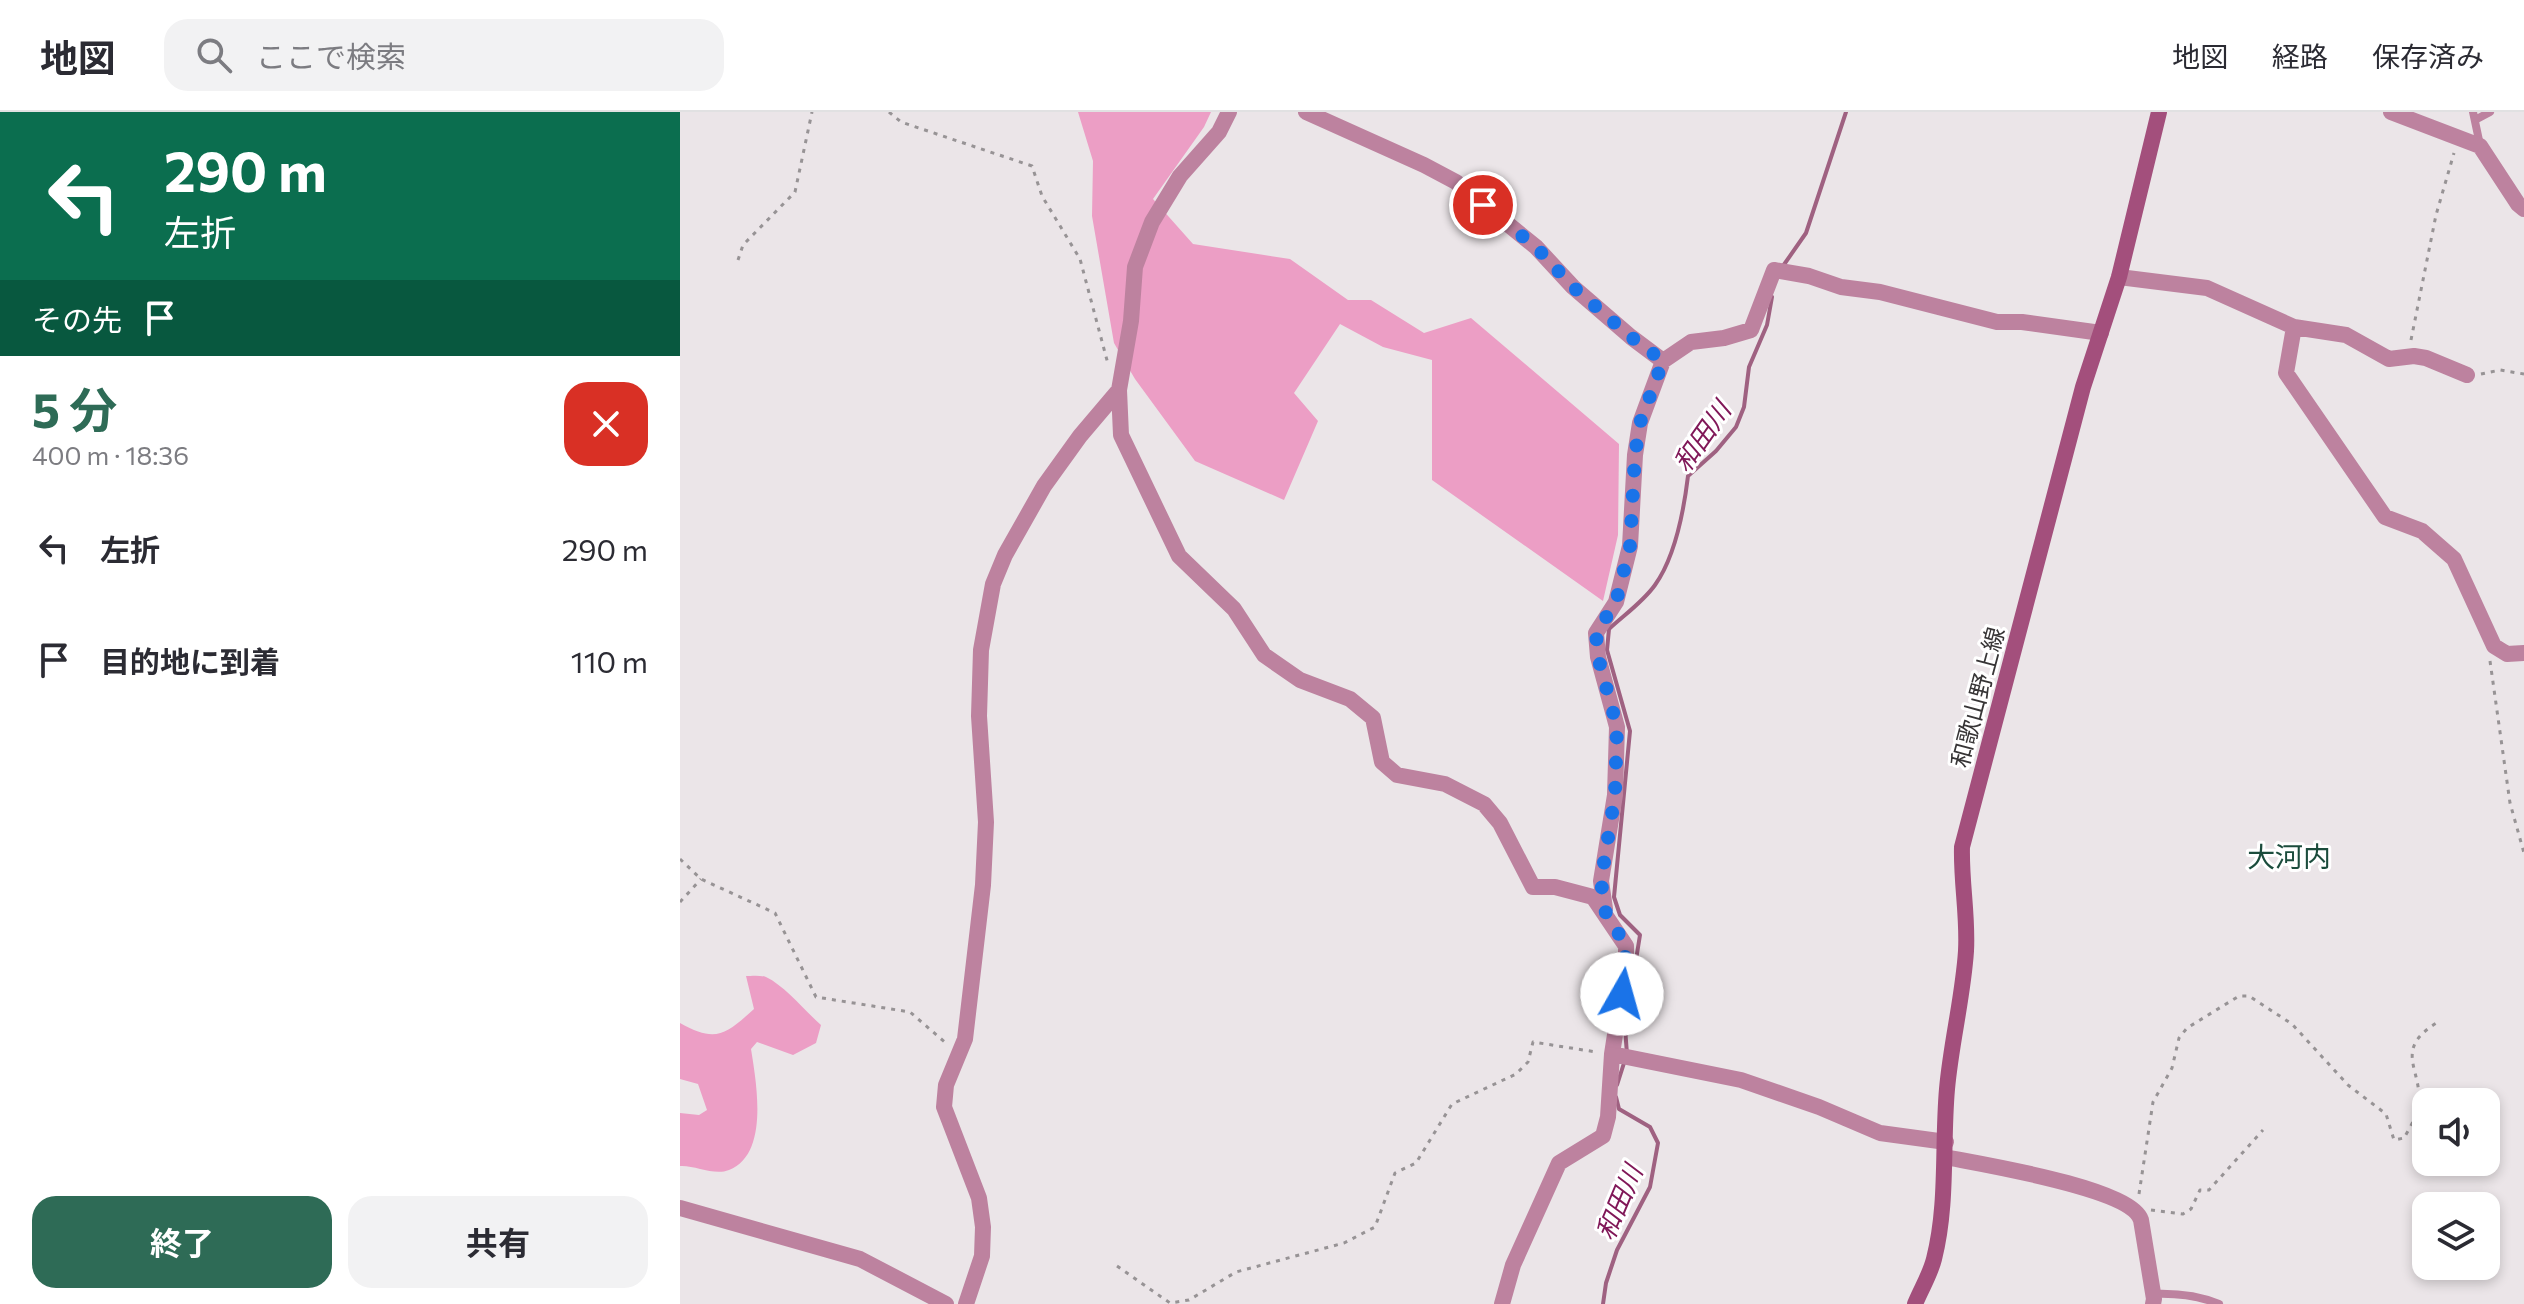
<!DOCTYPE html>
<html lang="ja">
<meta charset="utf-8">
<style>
:root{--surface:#fff;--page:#f2f2f3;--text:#2b2b33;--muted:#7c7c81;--line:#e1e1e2;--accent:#2e6b56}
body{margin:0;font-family:Commissioner,"Noto Sans JP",sans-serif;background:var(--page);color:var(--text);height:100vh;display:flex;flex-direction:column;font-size:30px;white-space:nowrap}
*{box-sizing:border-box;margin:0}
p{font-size:26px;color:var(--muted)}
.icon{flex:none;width:44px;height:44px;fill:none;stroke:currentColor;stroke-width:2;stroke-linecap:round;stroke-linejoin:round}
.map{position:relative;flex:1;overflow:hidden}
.panel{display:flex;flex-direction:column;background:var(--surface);width:680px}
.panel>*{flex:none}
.guide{background:#0b6e4f;color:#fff;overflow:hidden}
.tools{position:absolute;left:1732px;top:976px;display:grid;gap:16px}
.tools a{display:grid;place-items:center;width:88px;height:88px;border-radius:16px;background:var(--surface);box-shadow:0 4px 12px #0003;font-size:40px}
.pin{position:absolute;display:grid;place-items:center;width:68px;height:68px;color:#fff;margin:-34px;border:4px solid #fff;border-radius:50%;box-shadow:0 2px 8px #0007}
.me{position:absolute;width:88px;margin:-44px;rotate:7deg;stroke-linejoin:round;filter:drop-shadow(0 0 6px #0008)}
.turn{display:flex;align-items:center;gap:28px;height:168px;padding:0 32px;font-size:36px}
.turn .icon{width:104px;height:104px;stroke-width:2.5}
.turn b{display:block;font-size:56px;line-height:68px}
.then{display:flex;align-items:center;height:76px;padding:0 32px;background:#0003;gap:16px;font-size:30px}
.round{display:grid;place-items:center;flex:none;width:84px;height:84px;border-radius:24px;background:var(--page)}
.overview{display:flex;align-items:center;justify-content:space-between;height:136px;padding:0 32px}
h1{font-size:48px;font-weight:700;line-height:60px;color:var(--accent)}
.action{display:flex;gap:16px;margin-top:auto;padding:16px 32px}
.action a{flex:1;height:92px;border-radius:24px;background:var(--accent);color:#fff;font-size:32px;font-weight:700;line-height:92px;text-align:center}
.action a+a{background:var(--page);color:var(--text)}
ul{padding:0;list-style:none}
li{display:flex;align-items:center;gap:24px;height:112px;padding:0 32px}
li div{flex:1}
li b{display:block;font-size:30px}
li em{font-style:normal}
header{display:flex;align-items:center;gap:48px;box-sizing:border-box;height:112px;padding:0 40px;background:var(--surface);border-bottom:2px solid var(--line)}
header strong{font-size:38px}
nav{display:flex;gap:44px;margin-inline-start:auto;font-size:28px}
.search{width:560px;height:72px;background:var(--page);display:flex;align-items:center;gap:20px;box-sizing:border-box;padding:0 28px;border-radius:24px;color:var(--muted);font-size:30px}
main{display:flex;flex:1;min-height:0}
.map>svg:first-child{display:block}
.green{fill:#ec9ec5}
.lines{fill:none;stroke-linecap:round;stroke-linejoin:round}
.stream{stroke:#9f6181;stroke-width:4}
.path{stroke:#979395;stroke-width:3;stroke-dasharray:4 6;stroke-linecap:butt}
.lane{stroke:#bd829f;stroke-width:8}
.street{stroke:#bd829f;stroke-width:16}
.secondary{stroke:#a34f7c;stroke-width:16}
.route{stroke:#1a73e8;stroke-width:14;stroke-dasharray:0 25.2}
.labels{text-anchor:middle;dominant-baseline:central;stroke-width:6;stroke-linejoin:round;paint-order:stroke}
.street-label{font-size:24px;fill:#373536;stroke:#fff}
.water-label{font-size:26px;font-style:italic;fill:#801758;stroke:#fff}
.quarter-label{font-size:28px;fill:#1b4c3c;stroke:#fff}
</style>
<header>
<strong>地図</strong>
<div class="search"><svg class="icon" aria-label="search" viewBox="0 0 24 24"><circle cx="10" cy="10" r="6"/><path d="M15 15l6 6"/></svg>ここで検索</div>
<nav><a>地図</a><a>経路</a><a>保存済み</a></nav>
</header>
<main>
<section class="panel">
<div class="guide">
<div class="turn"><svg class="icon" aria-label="left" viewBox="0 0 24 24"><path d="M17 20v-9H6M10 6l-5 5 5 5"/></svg><div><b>290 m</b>左折</div></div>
<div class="then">その先<svg class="icon" aria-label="arrive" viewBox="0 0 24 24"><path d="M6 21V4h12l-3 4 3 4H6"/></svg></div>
</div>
<div class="overview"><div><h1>5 分</h1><p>400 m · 18:36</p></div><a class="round" style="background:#d93025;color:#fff"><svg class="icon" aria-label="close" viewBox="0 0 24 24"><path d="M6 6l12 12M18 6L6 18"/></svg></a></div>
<ul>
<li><svg class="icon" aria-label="left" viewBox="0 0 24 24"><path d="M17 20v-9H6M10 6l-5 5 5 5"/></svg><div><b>左折</b></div><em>290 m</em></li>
<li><svg class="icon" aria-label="arrive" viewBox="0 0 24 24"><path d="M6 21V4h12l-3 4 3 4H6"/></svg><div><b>目的地に到着</b></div><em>110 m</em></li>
</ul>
<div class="action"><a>終了</a><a>共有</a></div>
</section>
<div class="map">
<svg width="1844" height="1192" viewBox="0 0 1844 1192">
<rect width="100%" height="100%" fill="#ebe5e8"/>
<path class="green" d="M398,0h133l-7,15 -51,72 40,45 97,15 58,41h23l53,33 47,-15 148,126 -1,91 -15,66 -171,-121v-120l-49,-13 -43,-23 -46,69 24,28 -34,79 -89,-39 -60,-82 -21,-36 -22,-127 1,-55z
M66,864c5,0 14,-1 20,1 19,9 39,34 55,48l-5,18 -23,12 -36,-13 -6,7c5,32 19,105 -22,121 -15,6 -34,-5 -49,-4v-53l19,2 8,-5 -9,-26 -18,-5v-56c36,20 45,12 74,-14z"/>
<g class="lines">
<path class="stream" d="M1103,154l23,-33 40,-121
M947,942l-2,-26 15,-93 -20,-20 -6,-18 16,-166 -23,-81 2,-21c15,-14 34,-27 46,-44 20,-28 29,-76 33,-109l28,-25 20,-24 8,-20 5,-40 18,-42 5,-28
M937,973l7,-22
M923,1192l3,-21 11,-33 33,-63 8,-44 -8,-16 -31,-18 -3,-12"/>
<path class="path" d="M209,0l12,10 131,44 10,30 38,63 28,105
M58,148l5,-15 52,-53 17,-80
M1731,228l25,-125 18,-62
M1801,262l19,-4 24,4
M1810,549l20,142 14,50
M0,747l21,20 74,34 41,84 94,15 37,32
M0,790l21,-23
M1459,1082l14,-92 19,-34 7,-30 8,-10 52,-32h10l43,28 56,61 38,29 8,26 10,-2c5,-9 12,-20 14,-30 7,-38 -28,-57 20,-86
M1471,1098l32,4 8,-5 9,-19h9l54,-60
M437,1154l53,37 19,-3 47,-28 108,-29 31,-16 20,-54 21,-10 36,-59 64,-30 12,-12 5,-20 63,10"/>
<path class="lane" d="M1793,0l7,33
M1795,8l15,-8
M1473,1182c24,-1 44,1 66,10"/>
<path class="street" d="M549,0l-10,20 -39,44 -28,46 -17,45 -4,54 -12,69 2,45 58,121 55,53 30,46 36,25 50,19 23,19 9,44 15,13 48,9 39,20 16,19 33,64h22l38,10 33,49v18l-14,90 -4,63 -5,19 -44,27 -46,102 -11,39
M626,0l118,53 32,17 80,65 37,40 58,50 32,24
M1711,0l89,34 38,58 6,5
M1439,165l88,11 87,39 52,8 43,24 25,-3 12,2 41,17
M1614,215l-8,46 99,144 37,14 32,28 40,87 13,8 17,-1
M925,797l-4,-28 14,-86 2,-68 -19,-70 -2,-24 20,-31 14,-56 5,-91 5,-32 23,-62 28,-19 33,-4 27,-8 23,-60 35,6 32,11 39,5 117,30h25l79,11
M932,942l129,26 78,27 61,26 66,9
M1265,1045c35,7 186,31 196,63l13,79 -1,5
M0,1096l180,51 86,45
M286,1192l16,-48 1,-29 -4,-29 -35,-91 2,-22 19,-46 18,-154 3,-63 -7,-106 2,-66 12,-66 12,-29 39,-69 36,-50 39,-46"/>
<path class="secondary" d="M1235,1192c6,-15 15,-29 19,-45 14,-55 8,-113 13,-170 4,-46 16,-92 19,-138 2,-35 -5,-69 -4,-104l121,-460 36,-110 40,-165"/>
</g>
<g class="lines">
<path class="route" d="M803,93l53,42 37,40 58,50 32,24 -23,62 -5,32 -5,91 -14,56 -20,31 2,24 19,70 -2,68 -14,86 4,30 21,35 -4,48"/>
</g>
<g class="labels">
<g class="street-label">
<text transform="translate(1297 585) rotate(-75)">和歌山野上線</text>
</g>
<g class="water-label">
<text transform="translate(1021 324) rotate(-55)">和田川</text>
<text transform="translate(938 1090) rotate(-67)">和田川</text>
</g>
<g class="quarter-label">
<text x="1609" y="744">大河内</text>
</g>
</g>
</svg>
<div class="tools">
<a><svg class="icon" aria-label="sound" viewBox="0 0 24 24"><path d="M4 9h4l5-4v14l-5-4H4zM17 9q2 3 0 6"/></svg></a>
<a><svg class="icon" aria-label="layers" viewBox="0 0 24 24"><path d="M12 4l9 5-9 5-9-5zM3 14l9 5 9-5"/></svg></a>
</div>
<div class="pin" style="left:803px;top:93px;background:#d93025"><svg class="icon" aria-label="arrive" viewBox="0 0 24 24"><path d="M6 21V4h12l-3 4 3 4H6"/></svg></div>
<svg class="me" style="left:942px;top:882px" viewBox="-20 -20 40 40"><circle r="19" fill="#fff"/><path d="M0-13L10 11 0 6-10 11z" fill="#1a73e8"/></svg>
</div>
</main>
